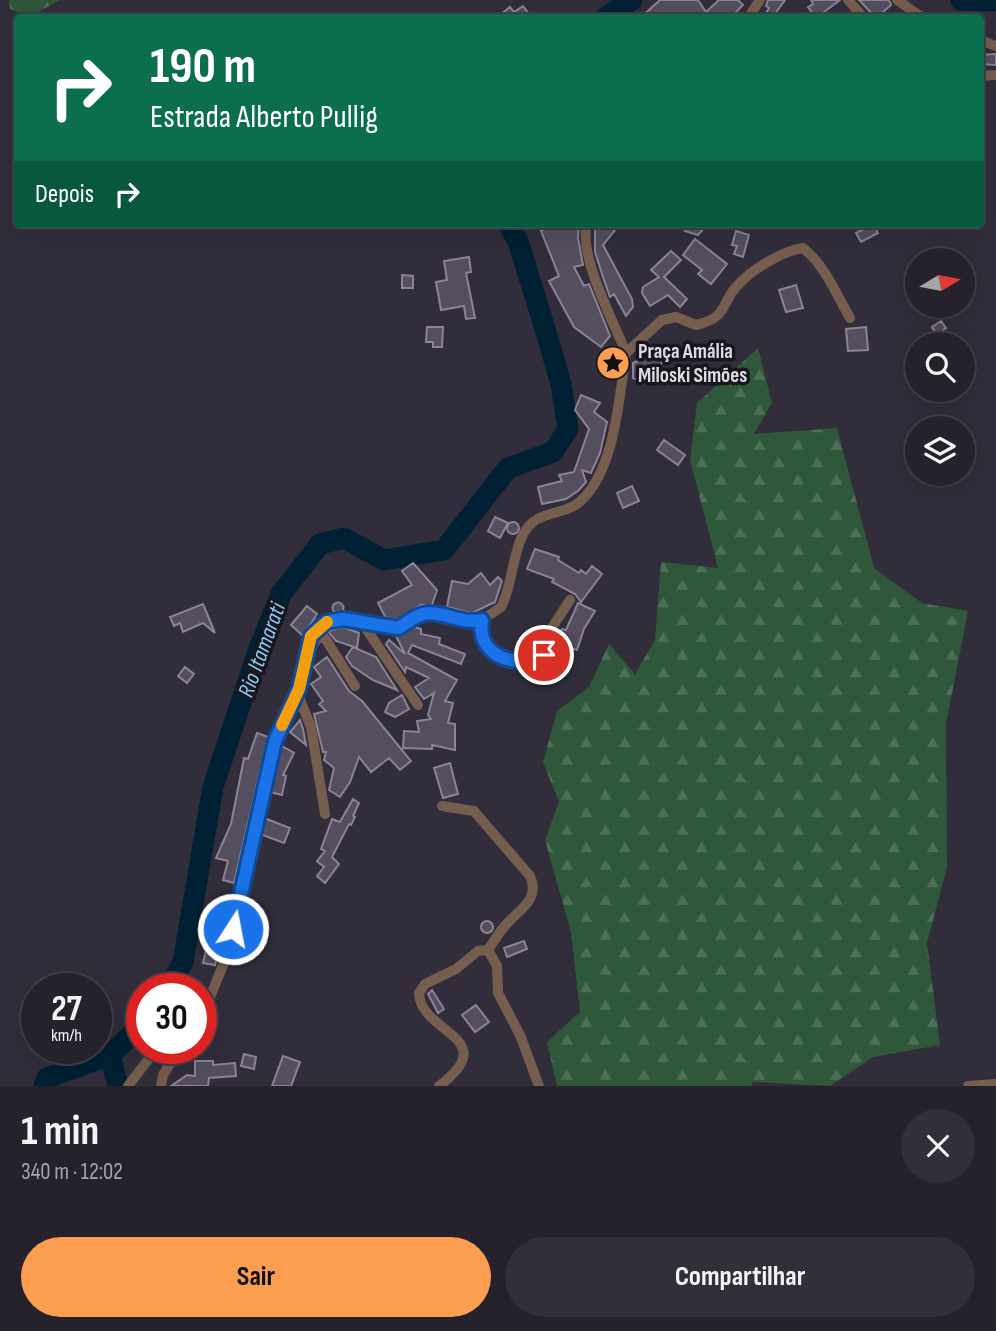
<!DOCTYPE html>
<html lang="pt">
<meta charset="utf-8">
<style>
:root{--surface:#26222c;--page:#322f38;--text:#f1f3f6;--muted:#a4a4a9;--line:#423f48;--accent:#fb9e51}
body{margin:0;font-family:"Sofia Sans Condensed",sans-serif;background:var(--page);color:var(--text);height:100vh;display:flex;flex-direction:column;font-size:26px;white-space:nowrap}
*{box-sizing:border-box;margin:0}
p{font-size:23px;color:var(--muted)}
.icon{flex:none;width:38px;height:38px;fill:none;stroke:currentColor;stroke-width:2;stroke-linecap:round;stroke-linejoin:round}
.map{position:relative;height:1086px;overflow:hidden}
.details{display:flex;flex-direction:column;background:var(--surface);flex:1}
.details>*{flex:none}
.top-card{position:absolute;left:14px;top:14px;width:970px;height:214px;border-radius:7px;box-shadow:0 7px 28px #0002,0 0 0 2px var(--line);background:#0b6e4f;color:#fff;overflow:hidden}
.needle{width:46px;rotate:80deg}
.controls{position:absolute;left:905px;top:248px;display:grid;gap:14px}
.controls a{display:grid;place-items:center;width:70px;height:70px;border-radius:50%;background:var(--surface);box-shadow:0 7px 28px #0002,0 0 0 2px var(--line);font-size:35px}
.speed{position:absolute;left:21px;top:973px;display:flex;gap:14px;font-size:35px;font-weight:700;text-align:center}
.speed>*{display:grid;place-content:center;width:91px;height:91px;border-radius:50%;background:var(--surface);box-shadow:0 7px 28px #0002,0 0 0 2px var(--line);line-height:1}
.speed small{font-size:18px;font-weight:400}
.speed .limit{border:10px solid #d22;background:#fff;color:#111}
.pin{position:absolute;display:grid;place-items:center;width:60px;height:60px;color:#fff;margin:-30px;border:4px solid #fff;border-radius:50%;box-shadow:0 2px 7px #0007}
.me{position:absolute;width:77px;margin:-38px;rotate:11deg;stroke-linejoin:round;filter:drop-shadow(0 0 5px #0008)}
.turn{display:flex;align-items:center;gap:24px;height:147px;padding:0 21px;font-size:32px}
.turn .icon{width:91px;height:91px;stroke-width:2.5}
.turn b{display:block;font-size:49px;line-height:60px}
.then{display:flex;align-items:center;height:66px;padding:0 21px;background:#0003;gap:14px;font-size:26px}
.round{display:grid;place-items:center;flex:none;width:74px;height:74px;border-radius:37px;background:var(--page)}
.headline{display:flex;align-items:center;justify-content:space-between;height:119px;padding:0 21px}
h1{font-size:42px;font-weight:700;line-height:52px}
.button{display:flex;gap:14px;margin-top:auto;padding:14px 21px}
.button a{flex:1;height:80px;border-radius:42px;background:var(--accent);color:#111;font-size:28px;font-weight:700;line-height:80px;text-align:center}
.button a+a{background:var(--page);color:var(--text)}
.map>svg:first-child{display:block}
.forest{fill:url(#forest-firs)}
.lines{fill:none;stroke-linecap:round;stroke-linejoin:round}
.river{stroke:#002033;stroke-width:21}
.building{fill:#544e5e;stroke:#8a8495;stroke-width:2}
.street{stroke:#765e4e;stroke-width:10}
.route-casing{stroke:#114b97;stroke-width:18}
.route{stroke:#1a73e8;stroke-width:12}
.slow{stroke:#f59e0b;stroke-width:12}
.labels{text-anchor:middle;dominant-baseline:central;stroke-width:7;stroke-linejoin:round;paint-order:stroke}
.poi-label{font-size:21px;font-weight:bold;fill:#dfdbe5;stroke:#19161d;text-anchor:start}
.water-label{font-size:23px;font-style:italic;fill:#85ccf9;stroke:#19161d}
</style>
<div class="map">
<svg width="996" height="1086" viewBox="0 0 996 1086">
<defs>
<pattern id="forest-firs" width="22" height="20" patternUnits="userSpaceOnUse" patternTransform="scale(1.75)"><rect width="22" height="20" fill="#2f573a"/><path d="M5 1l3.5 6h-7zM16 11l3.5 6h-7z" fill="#4d6f56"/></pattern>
</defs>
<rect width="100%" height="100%" fill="#322d3b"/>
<path class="forest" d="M9,0h51l-31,17 -19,-8z
M758,348l14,55 -18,31 83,-6 37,140 48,35 46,8 -22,113 1,143 -20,76 13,102 -67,12 -43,29 -77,-4 -2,4h-194l-10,-44 33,-30 -9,-80 -26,-92 14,-38 -16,-40 14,-51 32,-24 20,-43 26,30 20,-34 6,-78 57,6 -28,-108 7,-57z"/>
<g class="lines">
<path class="river" d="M961,0l35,1
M605,18l27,-18
M168,989l15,-27 30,-175 45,-136 23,-57 39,-50 24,-6 40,22 60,-10 64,-82 45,-16 15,-23 -7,-45 -16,-55 -27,-88 -10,-17
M110,1055l8,31
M44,1086l3,-8 63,-23 32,-30"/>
</g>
<path class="building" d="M660,0h38l8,12 13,-12h19l5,5 -13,13h-90z
M768,0h17l-13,18h-9l6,-10 -3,-2z
M811,0h29l-24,18 -8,-11 5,-3z
M859,0h30l2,5 -15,13z
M523,6l9,12h-36l14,-11 4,5z
M996,54v11l-16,-1v-9z
M552,224h27l-1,14 5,27 -9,2 10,19 5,-2 21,52 -9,11 -27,-20 -25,-46 10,-5 -18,-45z
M595,224h25l-17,21 29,54 1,8 -7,9 -12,-22 -4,3 -7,-20 -8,-25z
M692,224h16l-10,11 -13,-4z
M873,224l5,9 -17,9 -5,-9z
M736,231l13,4 -6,22 -9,-3 3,-8 -5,-1z
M695,239l32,25 -16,20 -13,-10 4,-4 -19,-15z
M671,251l10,9 -17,17 23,22 -7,8 -12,-12 -18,11 -8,-13 1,-6 16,-10 -8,-7z
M469,257l2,15 -5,1 9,45 -9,1 -2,-13 -23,4 -5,-28 11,-2 -3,-19z
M402,275l11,1v12h-11z
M796,285l7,23 -17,4 -7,-22z
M941,321l5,7 -9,7 -5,-8z
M427,327h16l-1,20h-9v-5h-7z
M866,327l2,23 -20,1 -2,-22z
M652,354l11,8 -20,22 -10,-6v-15z
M581,395l19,8 -6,9 13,10 -7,31 -9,20 -9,-3 4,12 -8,9 -12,8 -24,5 -4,-17 24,-6 -3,-6 15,-3 15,-43 -14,-19z
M664,440l21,15 -7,10 -21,-15z
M632,486l7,15 -16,7 -6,-15z
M495,517l13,6 -8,15 -12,-7z
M507 528a6 6 0 1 1 12 0a6 6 0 1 1-12 0Z
M535,549l24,8 -1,3 21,13 2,-3 5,4 6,-8 10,8 -21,28 -6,-8 -23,-12 2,-3 -27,-10z
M413,563l24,27 -5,15h-11l-25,15 -10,-2 -8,-15 34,-18 -10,-14z
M481,573l9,12 8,-8 4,4 -7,21 -23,11 -25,-6 5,-26 16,3z
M332.5 608a5.5 5.5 0 1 1 11 0a5.5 5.5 0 1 1-11 0Z
M578,603l17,8 -11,18 -7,21 -20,-6 5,-15 4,1z
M203,604l12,29 -12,-10 -20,9 -3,-9 -6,3 -4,-9z
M307,606l10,8 -14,22 -12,-11z
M343,627l16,6 -2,15 -21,-7 -8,-10z
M415,627l6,2v5l19,4 -1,6 26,10 -4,10 -49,-19 -4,8 49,27 -12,21 8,2 -5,20 7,1v26l-23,-5v4l-29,-1 1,-17 15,1 -2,-11 14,-2 -3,-4 6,-22 -10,6 -9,-12 14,-9 -23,-11 -1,5 -19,-28 3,-4 16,14 -9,-18z
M536,634l4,9 -2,6 -14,3 -5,-11z
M353,647l23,10 21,33 -24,-10 -21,-14 -6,-9z
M327,657l22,34 13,10 49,60 -11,9 -11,-12 -18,14 -12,-15 -9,25 -10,15 -11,-7 5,-22 -10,-8 2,-8h-3l-9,-38 12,-3 -7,-7 4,-3 -12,-17 10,-7 -7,-10z
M185,667l9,7 -7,9 -9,-7z
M402,695l7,14 -14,8 -10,-5 4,-9z
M300,720l3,9 3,16 -16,-13z
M257,733l11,4 -34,146 -11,-3 5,-19 -12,-3 15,-34 13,-66 4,1z
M282,746l12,7 -11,22 3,1 -4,19 -12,-3z
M450,763l8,31 -15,4 -9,-30z
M353,799l6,4 -6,13 2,1 -4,8 -2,-1 -17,33 7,7 -14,19 -8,-7 7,-9 -7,-6 8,-10 -4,-2 11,-30 8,3z
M264,818l26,10 -6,15 -24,-9z
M481 927a6 6 0 1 1 12 0a6 6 0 1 1-12 0Z
M212,926l13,2 -10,37 -12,-2z
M524,941l3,8 -20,8 -3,-9z
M432,990l12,19 -6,4 -10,-19z
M476,1005l13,17 -14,10 -13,-17z
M244,1054l12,3 -2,12 -13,-3z
M283,1056l17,6 -9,24h-19z
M195,1061h18v4l22,-2 1,13 -27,2 -1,8h-37l16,-11 8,1z"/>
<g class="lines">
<path class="street" d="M848,0l16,18
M897,0l26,18
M748,18l12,-18
M980,40l16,6
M980,76l16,-1
M587,224c-9,32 27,98 39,129
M626,353l36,-33 14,-3 20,8c32,-7 25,-22 41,-39 14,-16 45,-35 66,-38 22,17 33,46 47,70
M482,619c-6,37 34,50 62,36l9,-29 17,-26
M360,620l58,85
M312,647l6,-9h7l30,48
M300,700l11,27 14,87
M442,806l32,5 56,65c11,24 -12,34 -26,51 -6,7 -11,16 -16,23
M201,1019l27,-66 23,-117 24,-95 24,-52 12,-52 15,-15 17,-3 55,9c9,-5 19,-14 30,-15 35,-1 38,21 73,-6 13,-22 11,-69 32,-85 12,-10 32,-9 44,-18 38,-29 42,-107 49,-151
M128,1086l23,-30 19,-8
M161,1086l2,-11 17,-27
M439,1086c65,-49 -19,-52 -20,-93l6,-9 31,-15 22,-18 10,-1 9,16 1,27 22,42 19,51
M968,1086l28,-2"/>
</g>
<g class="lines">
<defs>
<path id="route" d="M233,929l42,-188 24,-52 12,-53 15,-14 17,-3 55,9c9,-5 19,-14 30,-15 18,0 35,11 54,7 -6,36 34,50 62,35"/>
</defs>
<use href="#route" class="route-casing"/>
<use href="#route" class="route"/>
<path class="slow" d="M282,725l17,-36 12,-53 16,-14"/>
</g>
<defs>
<symbol id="sight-disc" viewBox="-11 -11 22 22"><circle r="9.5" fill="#fb9e51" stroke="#19161d"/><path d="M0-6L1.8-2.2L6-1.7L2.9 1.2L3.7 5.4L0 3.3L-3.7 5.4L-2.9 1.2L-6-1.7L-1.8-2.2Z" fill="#111"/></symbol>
</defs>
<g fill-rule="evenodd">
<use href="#sight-disc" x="594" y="344" width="38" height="38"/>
</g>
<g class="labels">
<g class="poi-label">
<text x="638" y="351">Praça Amália<tspan x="638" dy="24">Miloski Simões</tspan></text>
</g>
<g class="water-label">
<text transform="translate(262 650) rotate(-70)">Rio Itamarati</text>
</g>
</g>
</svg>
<div class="controls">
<a><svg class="needle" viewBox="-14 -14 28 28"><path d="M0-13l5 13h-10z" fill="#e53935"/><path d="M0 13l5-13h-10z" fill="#a4a4a9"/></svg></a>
<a><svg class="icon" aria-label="search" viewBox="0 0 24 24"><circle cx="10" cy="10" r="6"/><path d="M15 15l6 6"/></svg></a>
<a><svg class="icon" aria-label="layers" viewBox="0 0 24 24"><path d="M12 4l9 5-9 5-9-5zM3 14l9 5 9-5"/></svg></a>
</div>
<div class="speed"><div>27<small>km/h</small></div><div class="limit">30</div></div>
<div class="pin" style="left:544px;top:655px;background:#d93025"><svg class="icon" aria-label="arrive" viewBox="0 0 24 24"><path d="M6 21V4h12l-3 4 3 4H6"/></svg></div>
<svg class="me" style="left:233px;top:929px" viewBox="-20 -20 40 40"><circle r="17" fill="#1a73e8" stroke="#fff" stroke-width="3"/><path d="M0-11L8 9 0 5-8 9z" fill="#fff"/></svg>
<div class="top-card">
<div class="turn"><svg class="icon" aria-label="right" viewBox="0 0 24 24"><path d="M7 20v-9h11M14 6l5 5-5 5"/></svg><div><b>190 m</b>Estrada Alberto Pullig</div></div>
<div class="then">Depois<svg class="icon" aria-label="right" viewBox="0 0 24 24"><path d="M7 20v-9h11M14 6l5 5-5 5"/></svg></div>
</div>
</div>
<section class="details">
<div class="headline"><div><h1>1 min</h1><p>340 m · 12:02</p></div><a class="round"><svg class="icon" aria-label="close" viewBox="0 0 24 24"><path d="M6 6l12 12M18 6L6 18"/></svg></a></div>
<div class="button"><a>Sair</a><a>Compartilhar</a></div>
</section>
